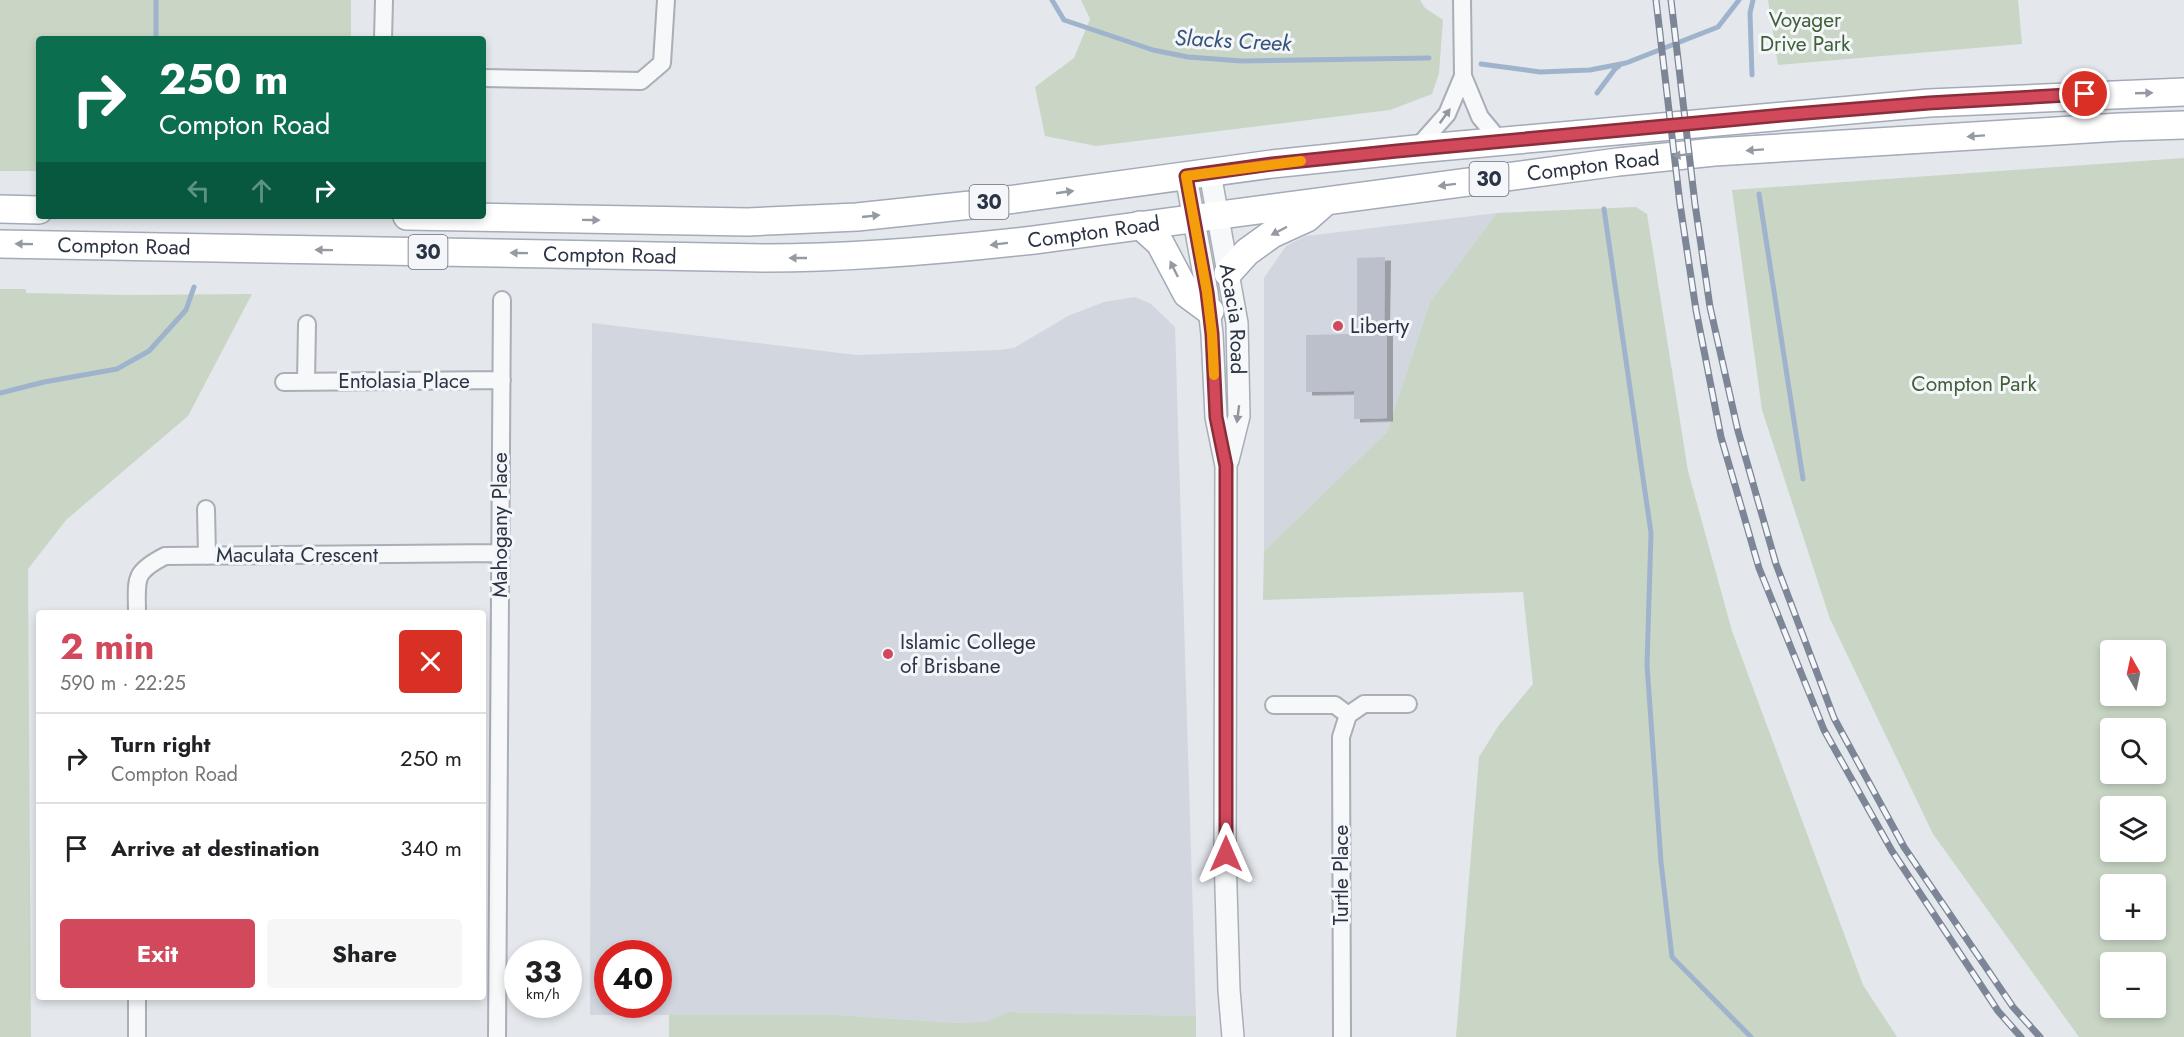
<!DOCTYPE html>
<meta charset="utf-8">
<style>
:root{--surface:#fff;--page:#f6f6f6;--text:#202124;--muted:#757577;--line:#e0e0e0;--accent:#d1495b}
body{margin:0;font-family:Jost,sans-serif;background:var(--page);color:var(--text);height:100vh;display:flex;flex-direction:column;font-size:22px;white-space:nowrap}
*{box-sizing:border-box;margin:0}
p{font-size:20px;color:var(--muted)}
.icon{flex:none;width:33px;height:33px;fill:none;stroke:currentColor;stroke-width:2;stroke-linecap:round;stroke-linejoin:round}
.map{position:relative;flex:1;overflow:hidden}
.drawer{position:absolute;left:36px;top:610px;width:450px;height:390px;display:flex;flex-direction:column;background:var(--surface);border-radius:6px;box-shadow:0 3px 9px #0003}
.drawer>*{flex:none}
.banner{position:absolute;left:36px;top:36px;width:450px;height:183px;border-radius:6px;box-shadow:0 3px 9px #0003;background:#0b6e4f;color:#fff;overflow:hidden}
.needle{width:39px;rotate:351deg}
.tools{position:absolute;left:2100px;top:640px;display:grid;gap:12px}
.tools a{display:grid;place-items:center;width:66px;height:66px;border-radius:6px;background:var(--surface);box-shadow:0 3px 9px #0003;font-size:30px}
.speed{position:absolute;left:504px;top:940px;display:flex;gap:12px;font-size:30px;font-weight:700;text-align:center}
.speed>*{display:grid;place-content:center;width:78px;height:78px;border-radius:50%;background:var(--surface);box-shadow:0 3px 9px #0003;line-height:1}
.speed small{font-size:15px;font-weight:400}
.speed .limit{border:9px solid #d22;background:#fff;color:#111}
.pin{position:absolute;display:grid;place-items:center;width:51px;height:51px;color:#fff;margin:-26px;border:3px solid #fff;border-radius:50%;box-shadow:0 2px 6px #0007}
.me{position:absolute;width:66px;margin:-33px;rotate:0deg;stroke-linejoin:round;filter:drop-shadow(0 0 4px #0008)}
.turn{display:flex;align-items:center;gap:21px;height:126px;padding:0 24px;font-size:27px}
.turn .icon{width:78px;height:78px;stroke-width:2.5}
.turn b{display:block;font-size:42px;line-height:51px}
.lanes{display:flex;align-items:center;height:57px;padding:0 24px;background:#0003;justify-content:center;gap:30px;direction:ltr}
.lanes .off{opacity:.35}
.round{display:grid;place-items:center;flex:none;width:63px;height:63px;border-radius:6px;background:var(--page)}
.headline{display:flex;align-items:center;justify-content:space-between;height:102px;padding:0 24px}
h1{font-size:36px;font-weight:700;line-height:45px;color:var(--accent)}
.primary-button{display:flex;gap:12px;margin-top:auto;padding:12px 24px}
.primary-button a{flex:1;height:69px;border-radius:6px;background:var(--accent);color:#fff;font-size:24px;font-weight:700;line-height:69px;text-align:center}
.primary-button a+a{background:var(--page);color:var(--text)}
ul{padding:0;list-style:none}
li{display:flex;align-items:center;gap:18px;height:90px;padding:0 24px;border-top:2px solid var(--line)}
li div{flex:1}
li b{display:block;font-size:22px}
li em{font-style:normal}
.map>svg:first-child{display:block}
.built{fill:#d2d6de;fill-rule:evenodd}
.green{fill:#c9d6c5;fill-rule:evenodd}
.lines{fill:none;stroke-linecap:round;stroke-linejoin:round}
.stream{stroke:#9fb4cc;stroke-width:5}
.building{fill:#bbc0ca;filter:url(#shadow)}
.minor-casing{stroke:#a9aeb7;stroke-width:20}
.tertiary-casing{stroke:#a9aeb7;stroke-width:24}
.primary-casing{stroke:#a3abb8;stroke-width:30}
.minor{stroke:#f7f8fa;stroke-width:16}
.tertiary{stroke:#f7f8fa;stroke-width:21}
.primary{stroke:#fff;stroke-width:27}
.rail-casing{stroke:#7d8696;stroke-width:7}
.rail{stroke:#f4f6f9;stroke-width:4.5;stroke-dasharray:14;stroke-linecap:butt}
.oneway{fill:#959aa2}
.oneway2{fill:#9196a0}
.route-casing{stroke:#882f3b;stroke-width:15}
.route{stroke:#d1495b;stroke-width:10}
.slow{stroke:#f59e0b;stroke-width:10}
.poi-dot{fill:#d1495b;stroke:#f4f6f9;stroke-width:2}
.labels{text-anchor:middle;dominant-baseline:central;stroke-width:6;stroke-linejoin:round;paint-order:stroke}
.shield{fill:#f4f6f9;stroke:#676e7b;stroke-width:1.5}
.shield-label{font-size:20px;font-weight:bold;fill:#2b3445}
.park-label{font-size:21px;fill:#3f6138;stroke:#f4f6f9}
.street-label{font-size:21px;fill:#2b3445;stroke:#f4f6f9}
.poi-label{font-size:21px;fill:#2b3445;stroke:#f4f6f9;text-anchor:start}
.water-label{font-size:22px;font-style:italic;fill:#34527a;stroke:#f4f6f9}
</style>
<div class="map">
<svg width="2184" height="1037" viewBox="0 0 2184 1037">
<defs>
<filter id="shadow"><feDropShadow dx="6" dy="3.5" stdDeviation="0" flood-color="#0004"/></filter>
</defs>
<rect width="100%" height="100%" fill="#e4e7ec"/>
<path class="built" d="M1497,213l-67,89 -43,130 -123,119v-273l22,-32 20,-10z
M1135,297l16,7 24,23 21,689 -188,-4 -21,9 -27,2 -124,-8h-246l2,-692 264,32 144,-5 14,-2 54,-32 36,-14zM608,954h50v51h-50z"/>
<path class="green" d="M0,0h351v39h-312v132h-39z
M1081,0h339l5,8 18,12 -4,53 -7,21 -42,16 -294,36 -51,-10 -10,-49 39,-29 16,-39z
M1768,0h250l4,44 -244,21z
M2184,158v879h-105l-146,-203 -103,-215 -68,-209 -30,-220zM2110,651h46v45h-46zM2110,729h46v45h-46zM2110,807h46v45h-46zM2110,885h46v45h-46zM2110,963h46v45h-46z
M1636,207l11,7 41,257 44,160 131,354 34,52h-441l23,-280 20,-32 34,-41 -10,-92 -260,8 1,-49 123,-119 43,-130 67,-89z
M0,289h26v4l101,2 125,-1 -64,122 -122,104 -38,49 3,468h-31z
M1008,1012l188,4v21h-527v-22h167l124,8 27,-2z"/>
<g class="lines">
<path class="stream" d="M156,0v39
M1052,0l12,20 89,30 35,7 54,4 187,-3
M1481,64l59,8 50,-2 36,-7 92,-36 21,-27
M1752,75l-2,-62 3,-13
M1597,93l18,-24 4,-3
M1759,194l44,285
M1604,209l47,324 -4,132 14,197 11,95 79,80
M0,393l44,-11 73,-13 32,-18 37,-41 8,-23"/>
</g>
<path class="building" d="M1385,257l-1,70h3v91l-33,1v-28l-48,1v-57l48,-1v-8h3v-68z"/>
<g class="lines">
<defs>
<path id="minor" d="M383,39l1,-39
M1463,76l17,41 20,24
M483,78l158,3 21,-18 4,-63
M1416,149l31,-35 16,-38 -1,-76
M284,382l218,-2
M306,382l1,-58
M206,509l1,47
M137,614c0,-35 -5,-41 28,-58l335,-3
M1274,705h61l13,10
M137,1037v-39
M497,1037l5,-737
M1342,1037l-1,-300 7,-22 16,-11h44"/>
<g id="tertiary">
<path id="s1" d="M1210,173l27,150 2,93 -11,44"/>
<path d="M1186,176l21,116 5,42 4,83 10,49 -1,388 4,136 4,47"/>
</g>
<g id="primary">
<path d="M0,209l39,1"/>
<path d="M407,216l341,6 109,-5 114,-12 301,-41 144,-15 513,-46 255,-11"/>
<path d="M1140,225l20,18 27,51 23,17"/>
<path id="s2" d="M0,244l766,14c90,0 179,-8 268,-18l584,-78 96,-10 406,-25 64,-2"/>
<path d="M1228,273l19,-21 25,-18 35,-16 17,-15"/>
</g>
</defs>
<use href="#minor" class="minor-casing"/>
<use href="#tertiary" class="tertiary-casing"/>
<use href="#primary" class="primary-casing"/>
<use href="#minor" class="minor"/>
<use href="#tertiary" class="tertiary"/>
<use href="#primary" class="primary"/>
<defs>
<path id="rail" d="M1656,0l24,204 16,106 25,127 38,131 65,162 68,121 106,160 23,26
M1671,0l24,204 15,103 28,124 38,133 58,154 70,129 109,160 27,30"/>
</defs>
<use href="#rail" class="rail-casing"/>
<use href="#rail" class="rail"/>
</g>
<defs><path id="oneway-solid" d="M-6-.8H1V-3.2L6.5 0L1 3.2V.8H-6Z" transform="scale(1.5)"/></defs>
<g class="oneway">
<use href="#oneway-solid" transform="translate(2144 93) rotate(-2)"/>
<use href="#oneway-solid" transform="translate(1976 136) rotate(176)"/>
<use href="#oneway-solid" transform="translate(1755 150) rotate(176)"/>
<use href="#oneway-solid" transform="translate(1682 155) rotate(175)"/>
<use href="#oneway-solid" transform="translate(1447 185) rotate(173)"/>
<use href="#oneway-solid" transform="translate(1065 192) rotate(-8)"/>
<use href="#oneway-solid" transform="translate(871 216) rotate(-6)"/>
<use href="#oneway-solid" transform="translate(591 220) rotate(1)"/>
<use href="#oneway-solid" transform="translate(1279 231) rotate(152)"/>
<use href="#oneway-solid" transform="translate(24 244) rotate(-179)"/>
<use href="#oneway-solid" transform="translate(999 244) rotate(173)"/>
<use href="#oneway-solid" transform="translate(324 250) rotate(-179)"/>
<use href="#oneway-solid" transform="translate(519 253) rotate(-179)"/>
<use href="#oneway-solid" transform="translate(798 258) rotate(180)"/>
<use href="#oneway-solid" transform="translate(1174 269) rotate(-116)"/>
</g>
<g class="oneway2">
<use href="#oneway-solid" transform="translate(1445 116) rotate(-54)"/>
<use href="#oneway-solid" transform="translate(1238 414) rotate(97)"/>
</g>
<g class="lines">
<defs>
<path id="route" d="M1226,854v-388l-10,-49 -4,-83 -5,-42 -21,-116 86,-12 125,-13 385,-36 147,-12 156,-9"/>
</defs>
<use href="#route" class="route-casing"/>
<use href="#route" class="route"/>
<path class="slow" d="M1214,375l-2,-41 -5,-42 -21,-116 115,-15"/>
</g>
<g class="poi-dot">
<circle cx="1338" cy="326" r="6"/>
<circle cx="888" cy="654" r="6"/>
</g>
<g class="labels">
<g class="shield">
<rect x="1469.5" y="162" width="39" height="34" rx="4.5"/>
<rect x="969.5" y="185" width="39" height="34" rx="4.5"/>
<rect x="408.5" y="235" width="39" height="34" rx="4.5"/>
</g>
<g class="shield-label">
<text x="1489" y="179">30</text>
<text x="989" y="202">30</text>
<text x="428" y="252">30</text>
</g>
<g class="park-label">
<text x="1805" y="20">Voyager<tspan x="1805" dy="24">Drive Park</tspan></text>
<text x="1974" y="384">Compton Park</text>
</g>
<g class="street-label">
<text stroke="none"><textPath href="#s2" startOffset="1599">Compton Road</textPath></text>
<text stroke="none"><textPath href="#s2" startOffset="1095">Compton Road</textPath></text>
<text stroke="none"><textPath href="#s2" startOffset="124">Compton Road</textPath></text>
<text stroke="none"><textPath href="#s2" startOffset="610">Compton Road</textPath></text>
<text stroke="none"><textPath href="#s1" startOffset="148">Acacia Road</textPath></text>
<text x="404" y="381">Entolasia Place</text>
<text transform="translate(500 525) rotate(-90)">Mahogany Place</text>
<text x="297" y="555">Maculata Crescent</text>
<text transform="translate(1341 875) rotate(-90)">Turtle Place</text>
</g>
<g class="poi-label">
<text x="1350" y="326">Liberty</text>
<text x="900" y="642">Islamic College<tspan x="900" dy="24">of Brisbane</tspan></text>
</g>
<g class="water-label">
<text transform="translate(1233 40) rotate(3)">Slacks Creek</text>
</g>
</g>
</svg>
<div class="tools">
<a><svg class="needle" viewBox="-14 -14 28 28"><path d="M0-13l5 13h-10z" fill="#e53935"/><path d="M0 13l5-13h-10z" fill="#757577"/></svg></a>
<a><svg class="icon" aria-label="search" viewBox="0 0 24 24"><circle cx="10" cy="10" r="6"/><path d="M15 15l6 6"/></svg></a>
<a><svg class="icon" aria-label="layers" viewBox="0 0 24 24"><path d="M12 4l9 5-9 5-9-5zM3 14l9 5 9-5"/></svg></a>
<a>+</a>
<a>−</a>
</div>
<div class="speed"><div>33<small>km/h</small></div><div class="limit">40</div></div>
<div class="pin" style="left:2085px;top:94px;background:#d93025"><svg class="icon" aria-label="arrive" viewBox="0 0 24 24"><path d="M6 21V4h12l-3 4 3 4H6"/></svg></div>
<svg class="me" style="left:1226px;top:854px" viewBox="-20 -20 40 40"><path d="M0-17L14 15 0 8-14 15z" fill="#d1495b" stroke="#fff" stroke-width="4"/></svg>
<div class="banner">
<div class="turn"><svg class="icon" aria-label="right" viewBox="0 0 24 24"><path d="M7 20v-9h11M14 6l5 5-5 5"/></svg><div><b>250 m</b>Compton Road</div></div>
<div class="lanes"><svg class="icon off" aria-label="left" viewBox="0 0 24 24"><path d="M17 20v-9H6M10 6l-5 5 5 5"/></svg><svg class="icon off" aria-label="ahead" viewBox="0 0 24 24"><path d="M12 20V5M6 11l6-6 6 6"/></svg><svg class="icon" aria-label="right" viewBox="0 0 24 24"><path d="M7 20v-9h11M14 6l5 5-5 5"/></svg></div>
</div>
<section class="drawer">
<div class="headline"><div><h1>2 min</h1><p>590 m · 22:25</p></div><a class="round" style="background:#d93025;color:#fff"><svg class="icon" aria-label="close" viewBox="0 0 24 24"><path d="M6 6l12 12M18 6L6 18"/></svg></a></div>
<ul>
<li><svg class="icon" aria-label="right" viewBox="0 0 24 24"><path d="M7 20v-9h11M14 6l5 5-5 5"/></svg><div><b>Turn right</b><p>Compton Road</p></div><em>250 m</em></li>
<li><svg class="icon" aria-label="arrive" viewBox="0 0 24 24"><path d="M6 21V4h12l-3 4 3 4H6"/></svg><div><b>Arrive at destination</b></div><em>340 m</em></li>
</ul>
<div class="primary-button"><a>Exit</a><a>Share</a></div>
</section>
</div>
